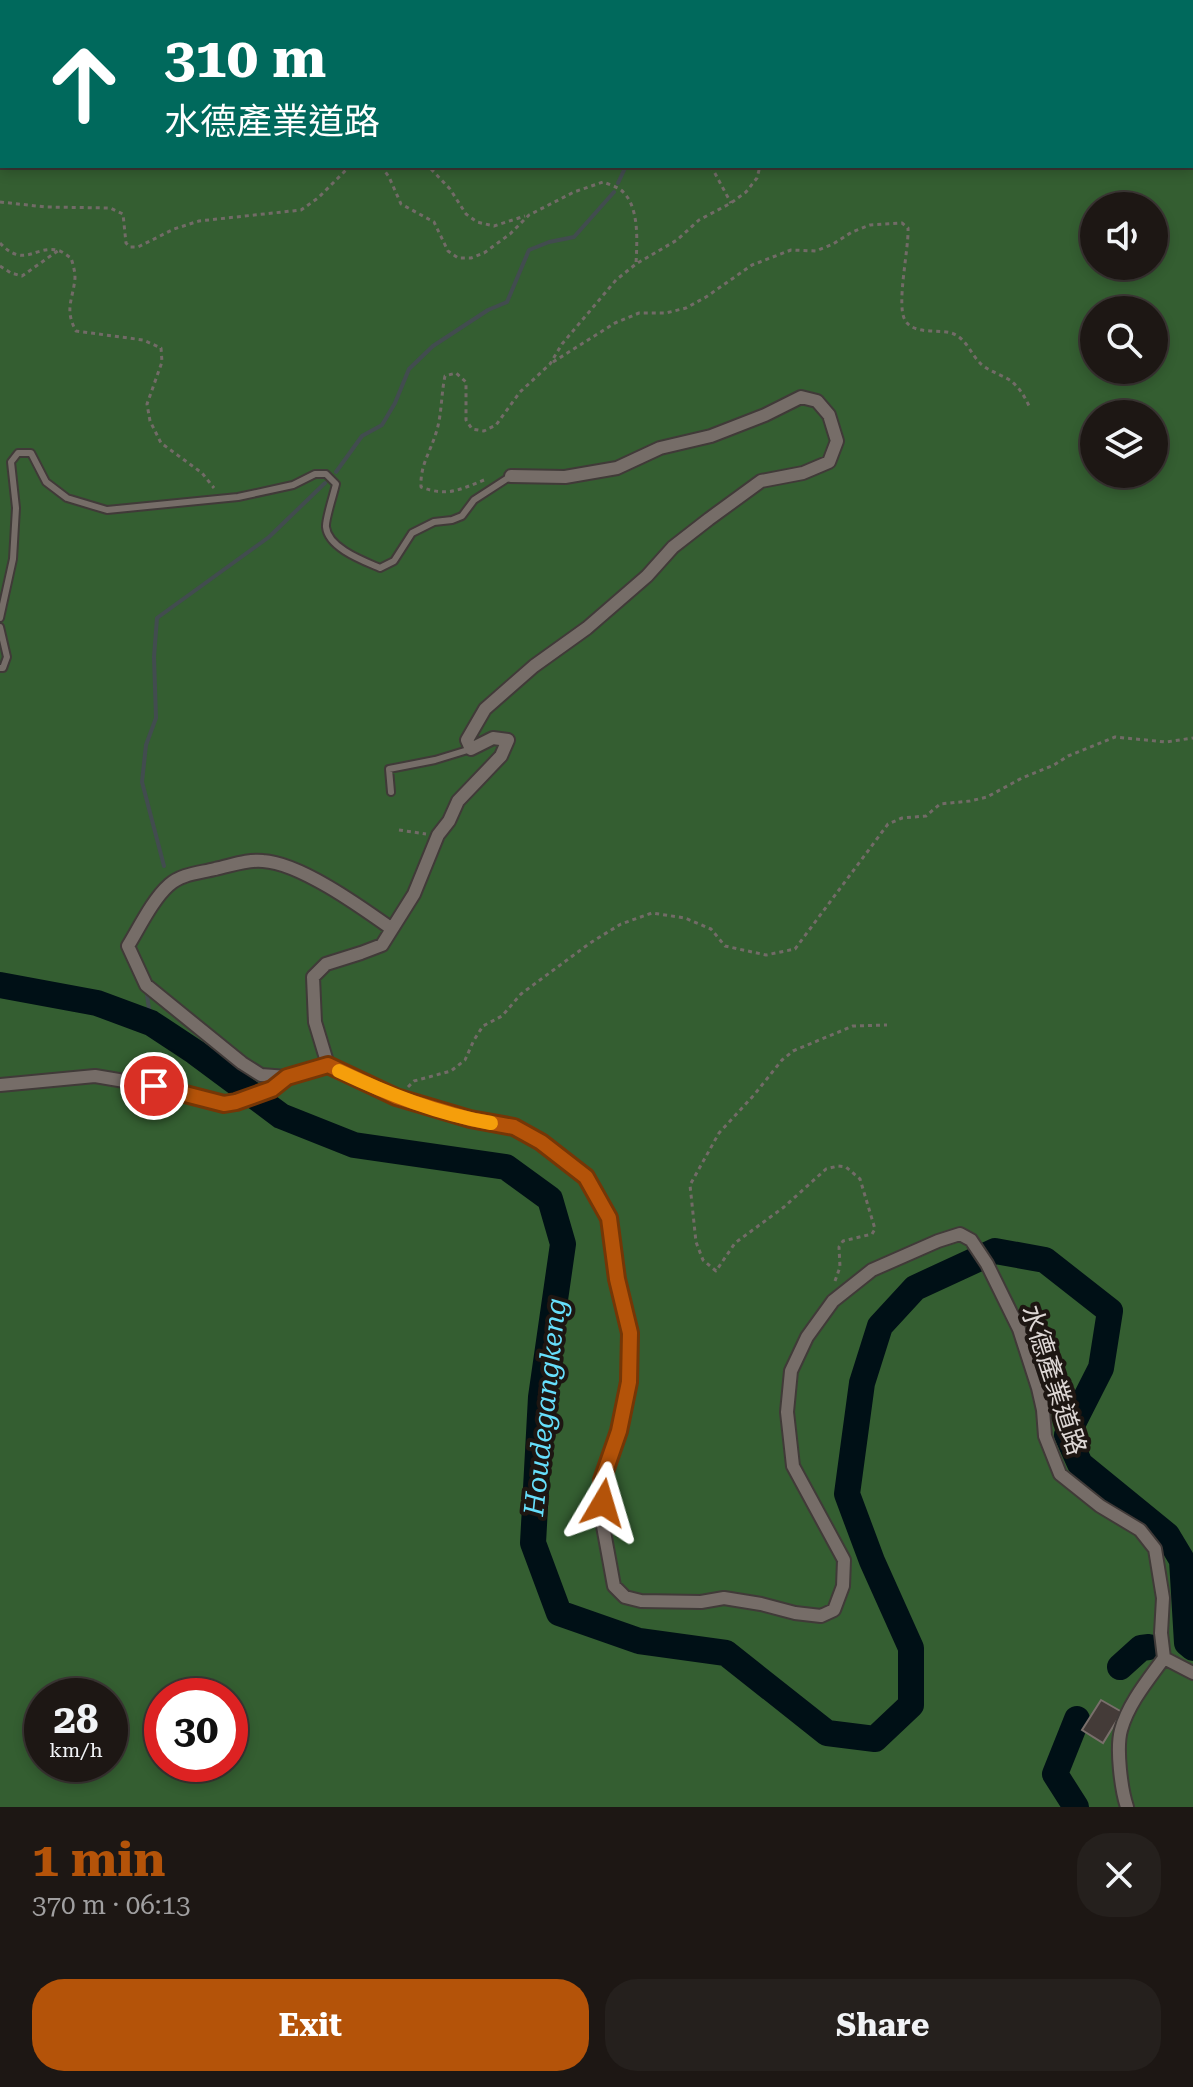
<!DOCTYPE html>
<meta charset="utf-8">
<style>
:root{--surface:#1d1714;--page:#25201d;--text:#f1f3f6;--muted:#a09fa0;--line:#3b3634;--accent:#b45309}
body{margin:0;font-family:"Roboto Serif","Noto Sans TC",serif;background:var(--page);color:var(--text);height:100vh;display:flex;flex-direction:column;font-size:30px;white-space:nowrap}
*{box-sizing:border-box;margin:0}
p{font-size:26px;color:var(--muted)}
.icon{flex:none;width:44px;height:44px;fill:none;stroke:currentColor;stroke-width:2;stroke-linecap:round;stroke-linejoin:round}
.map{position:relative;height:1807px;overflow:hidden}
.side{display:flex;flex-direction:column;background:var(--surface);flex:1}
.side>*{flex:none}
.guide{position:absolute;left:0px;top:0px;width:1194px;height:168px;box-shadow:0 4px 12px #0003,0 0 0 2px var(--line);background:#00695c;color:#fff;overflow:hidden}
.controls{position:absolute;left:1080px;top:192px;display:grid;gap:16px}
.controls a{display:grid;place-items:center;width:88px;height:88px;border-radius:50%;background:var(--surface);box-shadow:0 4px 12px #0003,0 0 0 2px var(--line);font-size:40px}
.speed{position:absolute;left:24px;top:1678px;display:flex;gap:16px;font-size:40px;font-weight:700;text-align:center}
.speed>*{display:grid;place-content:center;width:104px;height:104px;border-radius:50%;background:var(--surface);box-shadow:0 4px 12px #0003,0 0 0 2px var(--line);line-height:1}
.speed small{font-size:20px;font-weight:400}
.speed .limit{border:12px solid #d22;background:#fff;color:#111}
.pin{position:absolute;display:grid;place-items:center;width:68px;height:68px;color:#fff;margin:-34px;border:4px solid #fff;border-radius:50%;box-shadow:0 2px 8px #0007}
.me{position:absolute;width:88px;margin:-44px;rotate:7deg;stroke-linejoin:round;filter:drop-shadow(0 0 6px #0008)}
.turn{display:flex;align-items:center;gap:28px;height:168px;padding:0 32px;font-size:36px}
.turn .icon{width:104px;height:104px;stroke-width:2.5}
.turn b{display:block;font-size:56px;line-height:68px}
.round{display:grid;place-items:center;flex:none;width:84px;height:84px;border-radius:32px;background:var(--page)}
.summary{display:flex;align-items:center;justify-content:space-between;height:136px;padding:0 32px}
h1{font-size:48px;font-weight:700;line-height:60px;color:var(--accent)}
.primary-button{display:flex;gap:16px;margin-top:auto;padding:16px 32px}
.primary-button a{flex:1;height:92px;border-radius:32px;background:var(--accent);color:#fff;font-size:32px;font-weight:700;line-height:92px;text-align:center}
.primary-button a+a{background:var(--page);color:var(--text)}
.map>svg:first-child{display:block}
.forest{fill:#345e31;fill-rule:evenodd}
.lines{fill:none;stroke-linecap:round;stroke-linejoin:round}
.stream{stroke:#424c4f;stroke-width:4}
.river{stroke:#001016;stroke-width:26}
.building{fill:#443b38;stroke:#796f6b;stroke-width:2}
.lane-casing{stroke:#403a38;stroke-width:10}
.street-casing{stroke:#403a38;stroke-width:16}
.path{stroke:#726b67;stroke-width:3;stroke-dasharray:4 4;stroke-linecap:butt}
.lane{stroke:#766d68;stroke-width:6}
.street{stroke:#766d68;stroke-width:12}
.route-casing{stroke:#753606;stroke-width:20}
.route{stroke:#b45309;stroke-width:14}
.slow{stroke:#f59e0b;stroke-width:14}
.labels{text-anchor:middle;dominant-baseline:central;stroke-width:8;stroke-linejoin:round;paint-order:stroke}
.street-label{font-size:26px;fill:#ddd7d5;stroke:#1d1612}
.water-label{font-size:28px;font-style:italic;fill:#66dffc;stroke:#1d1612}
</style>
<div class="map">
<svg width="1193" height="1807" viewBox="0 0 1193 1807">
<rect width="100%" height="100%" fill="#271f1b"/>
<path class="forest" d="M0,0h1193v1807h-1193zM2,2h1190v164h-1190zM1094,206h60v60h-60zM1094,310h60v60h-60zM1094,414h60v60h-60zM42,1696h68v68h-68zM162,1696h68v68h-68z"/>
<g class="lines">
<path class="stream" d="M618,183l8,-17
M336,472l26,-36 20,-11 13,-22 14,-34 24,-23 55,-36 19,-8 22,-52 20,-8 25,-5 40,-45
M164,866l-22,-84 4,-37 10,-27 -2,-61 3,-39 112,-81 56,-54
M147,995l4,28"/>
<path class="river" d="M0,985l97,18 54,20 44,29 86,64 73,29 152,22 44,32 13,45 -22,153 -8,146 26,70 80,28 87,12 101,80 48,6 36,-34v-57l-39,-87 -25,-67 15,-111 18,-57 35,-38 80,-37 50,9 65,51 -9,57 -34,67 13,29 87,71 15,25 5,83 6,5
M1120,1667l21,-19 8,-1
M1076,1807l-21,-33 22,-55"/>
</g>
<path class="building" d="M1101,1700l21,12 -19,31 -21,-13z"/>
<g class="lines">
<defs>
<path id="lane" d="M0,618l13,-59 3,-51 -5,-46 7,-9h13l15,29 21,16 40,12 131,-13 55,-12 22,-11h11l10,10c-2,9 -11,36 -10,43 2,21 38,34 54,41l14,-7 18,-28 22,-11 18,-2 10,-4 12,-16 37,-24
M0,627l7,30 -4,11h-3
M391,792l-2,-23 46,-9 36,-11"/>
<path id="street" d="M328,1065l-13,-43 -2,-45 13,-13 35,-11 21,-8 32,-51 24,-59 11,-14 9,-20 43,-45 7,-16 -15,-2 -22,11 -4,-9 18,-31 49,-43 53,-38 60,-52 26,-29 36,-28 52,-38 42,-8 26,-11 8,-21 -8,-26 -12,-14 -16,-4 -36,18 -54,21 -51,12 -43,20 -52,9 -54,-1
M287,1077l-26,-2 -19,-12 -96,-78 -18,-39c11,-18 25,-47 41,-61 12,-11 30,-12 46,-16 15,-3 33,-10 48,-8 37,2 98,46 129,68
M0,1085l95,-9 59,10 70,18 12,-2 36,-13 15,-12 41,-12 68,32 74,22 44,8 27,15 45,35 23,41 4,39 8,44 9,32 -1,49 -10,49 -17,49 1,46 11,60 11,11 16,4 60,1 23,-4 37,6 34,9 26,3 13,-6 9,-24 1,-26 -51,-94 -6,-54 4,-41 16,-34 26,-36 39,-31 66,-29 22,-7 11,6 16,24 32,65 19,59 5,22 2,26 15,38 40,32 40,24 15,19 8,49 -2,35 3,25
M1164,1658l29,15
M1127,1807c-6,-18 -11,-59 -6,-77 7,-26 27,-50 43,-72"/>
</defs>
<use href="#lane" class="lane-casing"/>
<use href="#street" class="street-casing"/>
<path class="path" d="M1041,0l3,2
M330,2l5,-2
M657,2l5,-2
M795,2l1,-2
M0,62h2
M381,166l8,11 12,27 33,18 14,29 10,7h13l13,-5 26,-19 19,-19 45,-23 29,-10c5,2 14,5 18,8 19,16 16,51 15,74
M711,166l20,37
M431,169l19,20 16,25 11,8 17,4 31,-10
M0,202l46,5 64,1 13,6 3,29 4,4h8l36,-18 25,-8 102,-11 17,-12 32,-32
M0,243c25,27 36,0 60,8 4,2 8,5 11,7 2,6 4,13 4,20 -2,22 -11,31 1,53l67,9 18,8 1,14 -15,42 3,17 11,22 41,30 12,15
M0,266l11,7 11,3 37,-26
M553,362l62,-39 24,-10h27l20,-5 20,-11 46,-32 39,-15 25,1 17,-7 19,-12 18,-7 32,-2 6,5c1,21 -12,77 -3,92 8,15 33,9 46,13 15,4 20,22 30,31 8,7 18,10 27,15 11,7 17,18 22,29
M484,480c-25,10 -37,17 -63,7 -1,-22 9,-34 15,-54 6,-18 5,-39 9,-57l11,-3 10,9v38l6,9 12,2 12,-6 24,-33 30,-28 12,-20 54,-64 20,-16 41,-24 22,-20 32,-17 15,-11 11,-14 3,-12
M399,830l27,4
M408,1087l6,-6 37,-10 14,-11 9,-20 9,-14 19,-10 19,-22 69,-51 31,-19 31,-11 33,5 26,11 14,17 41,9 29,-6 93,-125 14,-6 24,-2 14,-12 30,-3 17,-4 35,-19 32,-13 14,-9 47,-19 51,5 27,-4
M835,1281l5,-14 -1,-20 4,-6 29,-7 3,-5 -15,-50 -14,-12 -8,-1 -12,3 -42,38 -49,36 -19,28 -13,-11 -7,-18 -6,-57 29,-52 35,-38 28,-35 11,-9 60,-25 34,-1"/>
<use href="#lane" class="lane"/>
<use href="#street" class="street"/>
</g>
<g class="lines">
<defs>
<path id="route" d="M154,1086l70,18 12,-2 36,-13 15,-12 41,-12 68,32 74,22 44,8 27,15 45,35 23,41 8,61 13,54 -1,49 -10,49 -17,49 1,23"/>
</defs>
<use href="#route" class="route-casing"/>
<use href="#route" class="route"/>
<path class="slow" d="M339,1071c49,23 99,43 152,52"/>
</g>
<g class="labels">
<g class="street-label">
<text transform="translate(1054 1380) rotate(72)">水德產業道路</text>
</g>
<g class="water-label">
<text transform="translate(545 1407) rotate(-84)">Houdegangkeng</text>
</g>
</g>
</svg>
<div class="controls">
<a><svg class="icon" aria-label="sound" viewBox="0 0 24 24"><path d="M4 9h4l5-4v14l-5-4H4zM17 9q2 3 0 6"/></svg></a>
<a><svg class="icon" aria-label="search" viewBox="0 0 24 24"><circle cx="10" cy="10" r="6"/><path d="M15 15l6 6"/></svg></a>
<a><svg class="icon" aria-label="layers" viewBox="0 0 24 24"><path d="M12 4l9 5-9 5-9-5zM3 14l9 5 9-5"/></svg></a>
</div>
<div class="speed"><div>28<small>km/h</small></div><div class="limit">30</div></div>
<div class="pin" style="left:154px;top:1086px;background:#d93025"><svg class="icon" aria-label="arrive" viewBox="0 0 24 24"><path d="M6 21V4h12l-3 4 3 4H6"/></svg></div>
<svg class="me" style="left:603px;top:1503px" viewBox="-20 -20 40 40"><path d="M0-17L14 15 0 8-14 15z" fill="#b45309" stroke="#fff" stroke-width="4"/></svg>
<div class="guide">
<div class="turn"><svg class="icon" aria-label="ahead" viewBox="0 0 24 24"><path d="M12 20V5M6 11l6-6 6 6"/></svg><div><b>310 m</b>水德產業道路</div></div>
</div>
</div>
<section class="side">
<div class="summary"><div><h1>1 min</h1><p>370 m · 06:13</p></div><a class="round"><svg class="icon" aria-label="close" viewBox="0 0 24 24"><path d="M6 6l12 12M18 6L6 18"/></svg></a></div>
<div class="primary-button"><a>Exit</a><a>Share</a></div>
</section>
